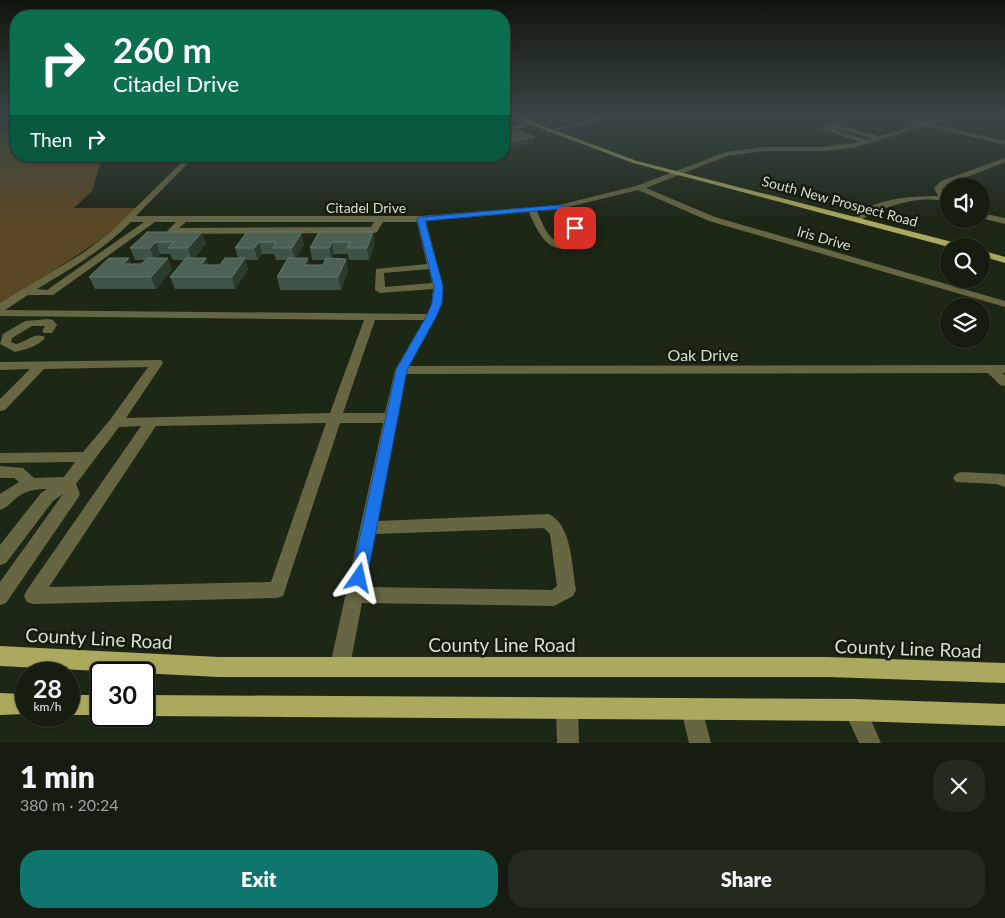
<!DOCTYPE html>
<meta charset="utf-8">
<style>
:root{--surface:#161d10;--page:#232a1e;--text:#f1f3f6;--muted:#9ea29f;--line:#353b30;--accent:#0f766e}
body{margin:0;font-family:Lato,sans-serif;background:var(--page);color:var(--text);height:100vh;display:flex;flex-direction:column;font-size:19px;white-space:nowrap}
*{box-sizing:border-box;margin:0}
p{font-size:16px;color:var(--muted)}
.icon{flex:none;width:28px;height:28px;fill:none;stroke:currentColor;stroke-width:2;stroke-linecap:round;stroke-linejoin:round}
.map{position:relative;height:743px;overflow:hidden}
.drawer{display:flex;flex-direction:column;background:var(--surface);flex:1}
.drawer>*{flex:none}
.top-card{position:absolute;left:10px;top:10px;width:500px;height:152px;border-radius:20px;box-shadow:0 1px 4px #0004,0 0 0 1px var(--line);background:#0b6e4f;color:#fff;overflow:hidden}
.fabs{position:absolute;left:940px;top:178px;display:grid;gap:10px}
.fabs a{display:grid;place-items:center;width:50px;height:50px;border-radius:50%;background:var(--surface);box-shadow:0 1px 4px #0004,0 0 0 1px var(--line);font-size:25px}
.speed{position:absolute;left:15px;top:662px;display:flex;gap:10px;font-size:25px;font-weight:700;text-align:center}
.speed>*{display:grid;place-content:center;width:65px;height:65px;border-radius:50%;background:var(--surface);box-shadow:0 1px 4px #0004,0 0 0 1px var(--line);line-height:1}
.speed small{font-size:12px;font-weight:400}
.speed .limit{border:2px solid #111;border-radius:8px;background:#fff;color:#111}
.pin{position:absolute;display:grid;place-items:center;width:42px;height:42px;color:#fff;margin:-21px;border-radius:10px;box-shadow:0 2px 8px #0006}
.me{position:absolute;width:55px;margin:-28px;rotate:11deg;stroke-linejoin:round;filter:drop-shadow(0 0 4px #0008)}
.turn{display:flex;align-items:center;gap:18px;height:105px;padding:0 20px;font-size:22px}
.turn .icon{width:65px;height:65px;stroke-width:2.5}
.turn b{display:block;font-size:35px;line-height:42px}
.then{display:flex;align-items:center;height:48px;padding:0 20px;background:#0003;gap:10px;font-size:19px}
.round{display:grid;place-items:center;flex:none;width:52px;height:52px;border-radius:20px;background:var(--page)}
.head{display:flex;align-items:center;justify-content:space-between;height:85px;padding:0 20px}
h1{font-size:30px;font-weight:800;line-height:38px}
.button{display:flex;gap:10px;margin-top:auto;padding:10px 20px}
.button a{flex:1;height:58px;border-radius:20px;background:var(--accent);color:#fff;font-size:20px;font-weight:800;line-height:58px;text-align:center}
.button a+a{background:var(--page);color:var(--text)}
.map>svg:first-child{display:block}
.forest{fill:#5a4825}
.lines{fill:none;stroke-linecap:round;stroke-linejoin:round}
.minor{fill:#666643;fill-rule:evenodd}
.major{fill:#aaa95d;fill-rule:evenodd}
.wall{fill:#3e5246}
.shaded-wall{fill:#2a3a2c}
.building{fill:#4e6155;stroke:#647569}
.route{fill:#1a73e8;stroke:#114b97}
.labels{text-anchor:middle;dominant-baseline:central;stroke-width:5;stroke-linejoin:round;paint-order:stroke}
.far-street-label{font-size:14px;fill:#d8dfd4;stroke:#141d0d}
.street-label{font-size:16px;fill:#d8dfd4;stroke:#141d0d}
.near-street-label{font-size:19px;fill:#d8dfd4;stroke:#141d0d}
</style>
<div class="map">
<svg width="1005" height="743" viewBox="0 0 1005 743">
<rect width="100%" height="100%" fill="#1d2716"/>
<path class="forest" d="M16,127v29h94l-10,8 -8,27 -18,17h67l-11,12 -130,86v-170z"/>
<g class="lines">
<path class="minor" d="M597,118h12l-61,15 -3,-2z
M896,118c10,0 20,5 30,4 8,0 16,-4 25,-4l-18,6 72,17v4l-79,-19 -73,22 -30,3h-59l-37,5 -81,32 69,29 290,84v6l-296,-86 -71,-31 -74,18 24,31 -3,8c-35,8 -43,-5 -56,-35l-103,9 17,65 -1,17 -33,63 596,-1v8h-3l3,2v11l-5,-1 -12,-12 -582,1 -28,147 170,-7c24,9 24,54 28,76l-3,6 -19,10 -192,-3 -12,63 -3,7 -7,3 -7,-3 -3,-7 53,-243h-43l-57,173 -6,2 -244,6 -6,-2 -3,-6 3,-6 114,-164 -22,1 -43,57 4,10 -2,4 -72,105 -6,2v-23l63,-88 -10,7 -47,62 -6,2v-20l41,-52 6,-4c-13,0 -24,2 -34,12 -5,4 -7,7 -13,9v-16l19,-12 -5,-4h-14v-12l23,2 11,10 30,-1 11,-15 -75,1v-10l83,-1 27,-32 38,-53 -104,2 -39,41 -5,1v-12l30,-30 -30,1v-8l161,-2 2,3 -37,55 204,-5 34,-93 -364,-4v-13l83,-50 28,-21 77,-76h7l-59,60h285l138,-11 77,-19 90,-34 38,-5h59l37,-5 -39,-13 2,-3 11,-2 45,12 40,-11zM831,128h3l38,10 -5,2zM557,210l21,29v4c-27,5 -32,-11 -41,-32zM131,222h13l-97,68 -10,-1c34,-20 67,-40 94,-67zM155,222h21l-9,9 4,3 203,-1 3,-1 6,-10h34l10,42 -51,5 -1,21 5,3 53,-4 -1,14 -5,11 -422,-4 23,-15h25zM186,222h188l-3,5 -192,1zM429,269l3,14 -47,4 -1,-14zM375,320h49l-29,50 -10,43h-42zM326,423l-55,159 -222,5 107,-161zM544,528l6,6 7,52 -5,4 -187,-3 10,-53z
M504,122l10,4 17,-4 3,2 -21,6 -9,-4z
M210,156h7l-7,7 -4,-2z
M1005,158v4l-58,23 -5,4 1,3 6,5v6c-25,-10 -68,4 -90,18l-7,-2c21,-21 58,-23 86,-23l-4,-8 7,-7z
M981,213l24,5v6l-24,-6z
M49,319l4,1 4,5 -5,8h-8l-2,-2 3,-5h-13l-20,12 -1,4 5,2c9,-2 18,-11 27,-8l2,2c-8,9 -19,11 -30,14l-15,-8 3,-10 22,-13z
M961,472l41,2 3,1v12l-9,-3 -40,-2 -3,-4 3,-4z
M567,698l8,3 3,8 1,34h-22l-1,-34 3,-8z
M692,698l8,3 11,42h-22l-8,-34 3,-8z
M855,699l8,3 18,41h-22l-15,-33 3,-8z"/>
<path class="major" d="M513,118h9l115,43 323,83 2,2 -13,1 -316,-84z
M981,250l24,7v6l-24,-7z
M0,646l219,11h608l178,6v20l-178,-6h-608l-219,-11z
M0,693l26,1v20l-26,1z
M69,695h32v20h-32z
M144,695l711,4 150,5v22l-150,-5 -711,-5z"/>
</g>
<path class="wall" d="M225,156h43l-1,2h-41z
M383,156h38l-38,1z
M202,232l4,12 -12,14h12l2,7h12l18,-7 -3,-10 12,-16 57,12 -8,14h12l1,7h14l3,-5h-14l-2,-12 9,-16 56,12 -6,16h-20l-1,-6h-14l-2,4 14,1 2,12 -7,19h-61l-3,-13 10,-17h-11l-2,-6h-12l-4,6h-13l3,10 -13,19h-60l-5,-12 14,-17h-11l-3,-6h-10l-3,4 15,12 -16,19h-61l-6,-12 43,-13h9l5,-4h-11l-5,-12z"/>
<path class="shaded-wall" d="M535,137l-1,6 -30,7v-6z
M288,156h14l-13,2z
M202,232l4,12 -14,16 -4,-12z
M302,232l2,12 -9,16 -3,-12z
M373,232l2,12 -6,16 -2,-12z
M156,242l4,12 -5,6 -5,-12z
M259,242l3,12 -4,6 -4,-12z
M332,242l2,12 -2,6 -3,-12z
M129,258l5,12 -11,-6z
M168,258l4,12 -16,19 -5,-12z
M206,258l4,12 -9,-5z
M245,258l3,12 -13,19 -3,-12z
M308,258l2,13 -6,-6z
M346,259l2,12 -7,19 -3,-13z"/>
<path class="building" d="M519,131l16,6 -31,7v-7l10,-2 -5,-2z
M147,232h55l-14,16h-20l6,-6h-18l-6,6h-20z
M247,232h55l-10,16h-19l3,-6h-17l-5,6h-19z
M319,232h54l-6,16h-20l3,-6h-18l-3,6h-19z
M109,258h20l-6,6h18l7,-6h20l-17,19h-62z
M186,258h20l-5,7h19l5,-7h20l-13,19h-62z
M288,258h20l-4,7h19l3,-7 20,1 -8,18h-61z"/>
<linearGradient id="sky" x2="0" y2="1"><stop stop-color="#10150c"/><stop offset="0.53" stop-color="#3a4747"/><stop offset="1" stop-color="#3a4747" stop-opacity="0"/></linearGradient>
<rect width="1005" height="222" fill="url(#sky)"/>
<path class="route" d="M559,205h3l16,22v3h-6l-15,-21 -132,12 18,65 -1,17 -6,14 -29,53 -40,208 -3,5 -5,2 -6,-2 -2,-5 45,-208 30,-53 6,-14 2,-17 -17,-67 4,-2z"/>
<g class="labels">
<g class="far-street-label">
<text transform="translate(840 201) rotate(15)">South New Prospect Road</text>
<text x="366" y="207">Citadel Drive</text>
<text transform="translate(824 238) rotate(16)">Iris Drive</text>
</g>
<g class="street-label">
<text x="703" y="354">Oak Drive</text>
</g>
<g class="near-street-label">
<text transform="translate(99 638) rotate(3)">County Line Road</text>
<text x="502" y="644">County Line Road</text>
<text transform="translate(908 648) rotate(2)">County Line Road</text>
</g>
</g>
</svg>
<div class="fabs">
<a><svg class="icon" aria-label="sound" viewBox="0 0 24 24"><path d="M4 9h4l5-4v14l-5-4H4zM17 9q2 3 0 6"/></svg></a>
<a><svg class="icon" aria-label="search" viewBox="0 0 24 24"><circle cx="10" cy="10" r="6"/><path d="M15 15l6 6"/></svg></a>
<a><svg class="icon" aria-label="layers" viewBox="0 0 24 24"><path d="M12 4l9 5-9 5-9-5zM3 14l9 5 9-5"/></svg></a>
</div>
<div class="speed"><div>28<small>km/h</small></div><div class="limit">30</div></div>
<div class="pin" style="left:575px;top:228px;background:#d93025"><svg class="icon" aria-label="arrive" viewBox="0 0 24 24"><path d="M6 21V4h12l-3 4 3 4H6"/></svg></div>
<svg class="me" style="left:359px;top:578px" viewBox="-20 -20 40 40"><path d="M0-17L14 15 0 8-14 15z" fill="#1a73e8" stroke="#fff" stroke-width="4"/></svg>
<div class="top-card">
<div class="turn"><svg class="icon" aria-label="right" viewBox="0 0 24 24"><path d="M7 20v-9h11M14 6l5 5-5 5"/></svg><div><b>260 m</b>Citadel Drive</div></div>
<div class="then">Then<svg class="icon" aria-label="right" viewBox="0 0 24 24"><path d="M7 20v-9h11M14 6l5 5-5 5"/></svg></div>
</div>
</div>
<section class="drawer">
<div class="head"><div><h1>1 min</h1><p>380 m · 20:24</p></div><a class="round"><svg class="icon" aria-label="close" viewBox="0 0 24 24"><path d="M6 6l12 12M18 6L6 18"/></svg></a></div>
<div class="button"><a>Exit</a><a>Share</a></div>
</section>
